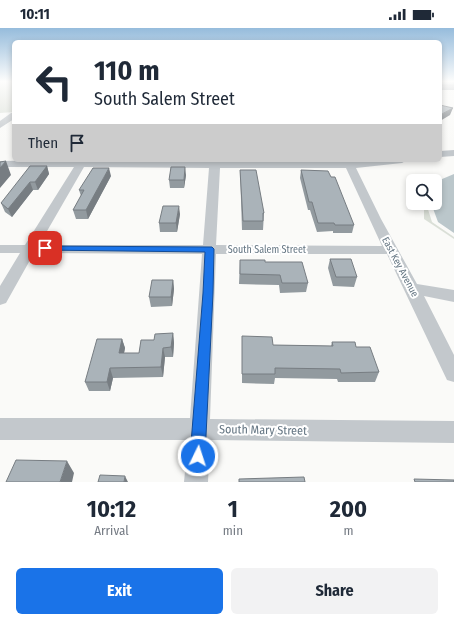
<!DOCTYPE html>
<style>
:root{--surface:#fff;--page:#f2f2f3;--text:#1f2937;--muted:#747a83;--accent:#1a73e8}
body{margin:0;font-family:"Fira Sans Condensed",sans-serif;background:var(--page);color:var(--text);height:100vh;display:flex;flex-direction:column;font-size:15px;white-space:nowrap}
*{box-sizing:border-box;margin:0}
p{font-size:13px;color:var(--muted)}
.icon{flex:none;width:22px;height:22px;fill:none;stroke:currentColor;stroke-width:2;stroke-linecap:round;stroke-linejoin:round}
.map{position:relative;height:454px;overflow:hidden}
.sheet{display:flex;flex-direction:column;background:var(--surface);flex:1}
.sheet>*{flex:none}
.hud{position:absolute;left:12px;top:12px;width:430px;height:122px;border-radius:6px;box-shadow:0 2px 6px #0003;background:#fff;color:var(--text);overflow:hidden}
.controls{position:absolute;left:406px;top:146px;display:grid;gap:8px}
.controls a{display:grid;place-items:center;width:36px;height:36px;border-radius:6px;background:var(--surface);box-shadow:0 2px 6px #0003;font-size:20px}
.pin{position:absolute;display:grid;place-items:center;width:34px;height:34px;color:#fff;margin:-17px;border-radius:8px;box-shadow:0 2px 6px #0006}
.me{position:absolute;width:44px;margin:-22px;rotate:4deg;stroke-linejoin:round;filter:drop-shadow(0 0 3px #0008)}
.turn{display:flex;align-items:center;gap:14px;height:84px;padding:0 16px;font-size:18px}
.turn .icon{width:52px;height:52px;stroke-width:2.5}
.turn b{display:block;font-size:28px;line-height:34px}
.then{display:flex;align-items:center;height:38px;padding:0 16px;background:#0003;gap:8px;font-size:15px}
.eta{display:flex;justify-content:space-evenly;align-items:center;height:68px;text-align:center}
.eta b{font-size:24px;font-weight:700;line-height:28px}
.button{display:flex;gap:8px;margin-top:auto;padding:8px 16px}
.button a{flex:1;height:46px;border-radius:6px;background:var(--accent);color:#fff;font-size:16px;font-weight:700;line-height:46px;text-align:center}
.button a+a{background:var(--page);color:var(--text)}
.status{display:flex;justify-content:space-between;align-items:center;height:28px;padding:0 20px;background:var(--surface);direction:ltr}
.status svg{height:11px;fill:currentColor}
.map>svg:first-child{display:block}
.green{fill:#dadfd7}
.water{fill:#bbc7cb}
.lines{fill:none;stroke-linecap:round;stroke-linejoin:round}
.minor{fill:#c3c8cc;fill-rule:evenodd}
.wall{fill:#929a9f}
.shaded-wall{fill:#777d82}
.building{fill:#aab3b9;stroke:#777d82}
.route{fill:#1a73e8;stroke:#114b97}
.labels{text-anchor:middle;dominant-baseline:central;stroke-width:4;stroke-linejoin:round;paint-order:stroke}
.street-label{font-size:10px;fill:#657683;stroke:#fff}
.near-street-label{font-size:12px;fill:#657683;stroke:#fff}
</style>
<div class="status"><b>10:11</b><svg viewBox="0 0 49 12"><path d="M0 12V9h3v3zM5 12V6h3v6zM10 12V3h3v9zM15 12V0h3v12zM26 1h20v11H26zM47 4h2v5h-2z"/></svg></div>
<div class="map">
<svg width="454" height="454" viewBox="0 0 454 454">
<rect width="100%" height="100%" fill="#fafaf8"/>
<path class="green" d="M3,53h11v31l-14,1v-31z
M424,175h2l6,19 22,15v2l-30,-20z"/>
<path class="water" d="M454,146v59l-16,-11 -7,-19h4v-21z"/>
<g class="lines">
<path class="minor" d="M11,85h3v6l-14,9v-7z
M454,122v6l-14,1v-6z
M78,132l265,2 -1,-2h10l1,2 54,-2 -5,3 -46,5 25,51 36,65 37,6v12l-30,-6 30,59v27l-7,-2 -60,-126h-171l-6,165 244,2v22l-244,-3 -2,42h-24l4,-42h-188v-22h190l12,-164 -168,-1 -28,50 -6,2v-19l20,-33h-20v-8h25l49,-78h-74v-6zM84,139l125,1 -6,77h-164zM220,140h126l36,78 -166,-1z"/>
</g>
<path class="wall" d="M440,53l14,1v8h-14z
M47,138l2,8 -11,16h-5l-21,27 -7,-5 -4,-9z
M240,142l24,43 -1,17h-21z
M301,142l30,7 23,48 -2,8h-19v-2l-16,1 -7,-22h-2l-8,-32z
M186,147l-2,13h-14l-1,-8z
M111,148l-23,43h-12l-3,-9 8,-14 -2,-6z
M180,186l-3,18h-17l-1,-9z
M330,231l27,18 -3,10 -21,-1 -5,-18z
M240,232l25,2 43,21 -2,9 -26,1 -1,-8 -40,-1z
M173,252l1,9 -2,17 -21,1 -2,-10z
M173,305l1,10 -1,14h-8l-2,20 -50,1 -3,13h-21l-4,-9 37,-43 3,9 -1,5h15l15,-13z
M242,308l31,9 58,1 1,-4 24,5 23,25 -4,10h-37l-1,-3 -62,-1 -1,6 -32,-1z"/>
<path class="shaded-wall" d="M453,80l-3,7 -10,6v-6z
M6,133l5,14 -11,13v-20z
M47,138l2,8 -11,16 -3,-8z
M185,139l1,8 -2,13v-8z
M109,140l2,8 -23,43 -2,-9z
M30,154l3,8 -21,27 -4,-8z
M179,178l1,8 -3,18 -1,-9z
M173,252l1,9 -2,17 -1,-9z
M173,305l1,10 -1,14 -2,-10z
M122,311l3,9 -3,15 -3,-10z
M163,320l2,9 -2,20 -2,-10z
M110,340l3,10 -3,13 -3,-9z
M67,433l7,12 -2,9h-12z
M125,448l3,6h-4z"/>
<path class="building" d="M440,53h12l2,1v3h-14z
M440,77l13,3 -13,7z
M6,133l-6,7v-6z
M30,138h17l-12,16h-5l-22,27 -7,-6z
M171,139h14l-1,13h-15z
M93,140h16l-23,42h-13l11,-20h-5z
M240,142h16l8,43h-1v8h-20z
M301,142l27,1 3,6h4l19,48h-19l-1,-2h-16l-6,-21h-3z
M163,178h16l-3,17h-17z
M330,231h21l6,18h-21z
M240,232h25v2h37l6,21h-26l-2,-8 -40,-1z
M152,252h21l-2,17h-22z
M173,305l-2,14 -8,1 -2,19 -51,1 -3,14h-22l12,-43h25l-3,14h20l2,-13h13l1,-6z
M242,308l30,1 1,8 60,1 -1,-4h23l1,5h14l9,25 -38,1 -1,-4 -65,-1v6h-33z
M16,432l51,1 -7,21h-54z
M100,447l25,1 -1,6h-26z
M304,449l1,5h-66v-3z
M414,451l40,1v2h-39z"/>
<linearGradient id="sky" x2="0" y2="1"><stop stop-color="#96bcdc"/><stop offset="0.46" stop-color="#fdfdfc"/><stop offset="1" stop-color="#fdfdfc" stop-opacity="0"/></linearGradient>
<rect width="454" height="116" fill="url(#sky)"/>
<path class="route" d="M45,218l167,1 2,2 -1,44 -8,163 -2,5 -5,2 -5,-2 -3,-5 13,-163 2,-41 -163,-2 -1,-2z"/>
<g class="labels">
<g class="street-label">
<text x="267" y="222">South Salem Street</text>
<text transform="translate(400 239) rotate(62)">East Key Avenue</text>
</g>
<g class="near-street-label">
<text transform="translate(263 402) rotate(1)">South Mary Street</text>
</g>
</g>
</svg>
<div class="controls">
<a><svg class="icon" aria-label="search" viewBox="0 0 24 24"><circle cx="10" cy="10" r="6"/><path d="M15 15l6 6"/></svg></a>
</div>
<div class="pin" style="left:45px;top:220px;background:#d93025"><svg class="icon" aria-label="arrive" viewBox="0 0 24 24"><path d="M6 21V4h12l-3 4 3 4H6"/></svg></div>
<svg class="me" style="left:198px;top:428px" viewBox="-20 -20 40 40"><circle r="17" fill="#1a73e8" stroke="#fff" stroke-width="3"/><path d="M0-11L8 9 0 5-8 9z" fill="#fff"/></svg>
<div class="hud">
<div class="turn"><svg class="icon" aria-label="left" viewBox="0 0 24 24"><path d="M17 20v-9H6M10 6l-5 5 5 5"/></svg><div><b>110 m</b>South Salem Street</div></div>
<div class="then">Then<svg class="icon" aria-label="arrive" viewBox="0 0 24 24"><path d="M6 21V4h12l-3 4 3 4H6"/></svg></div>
</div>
</div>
<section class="sheet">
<div class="eta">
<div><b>10:12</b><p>Arrival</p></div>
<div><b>1</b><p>min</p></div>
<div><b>200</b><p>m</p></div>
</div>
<div class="button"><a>Exit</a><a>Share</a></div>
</section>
